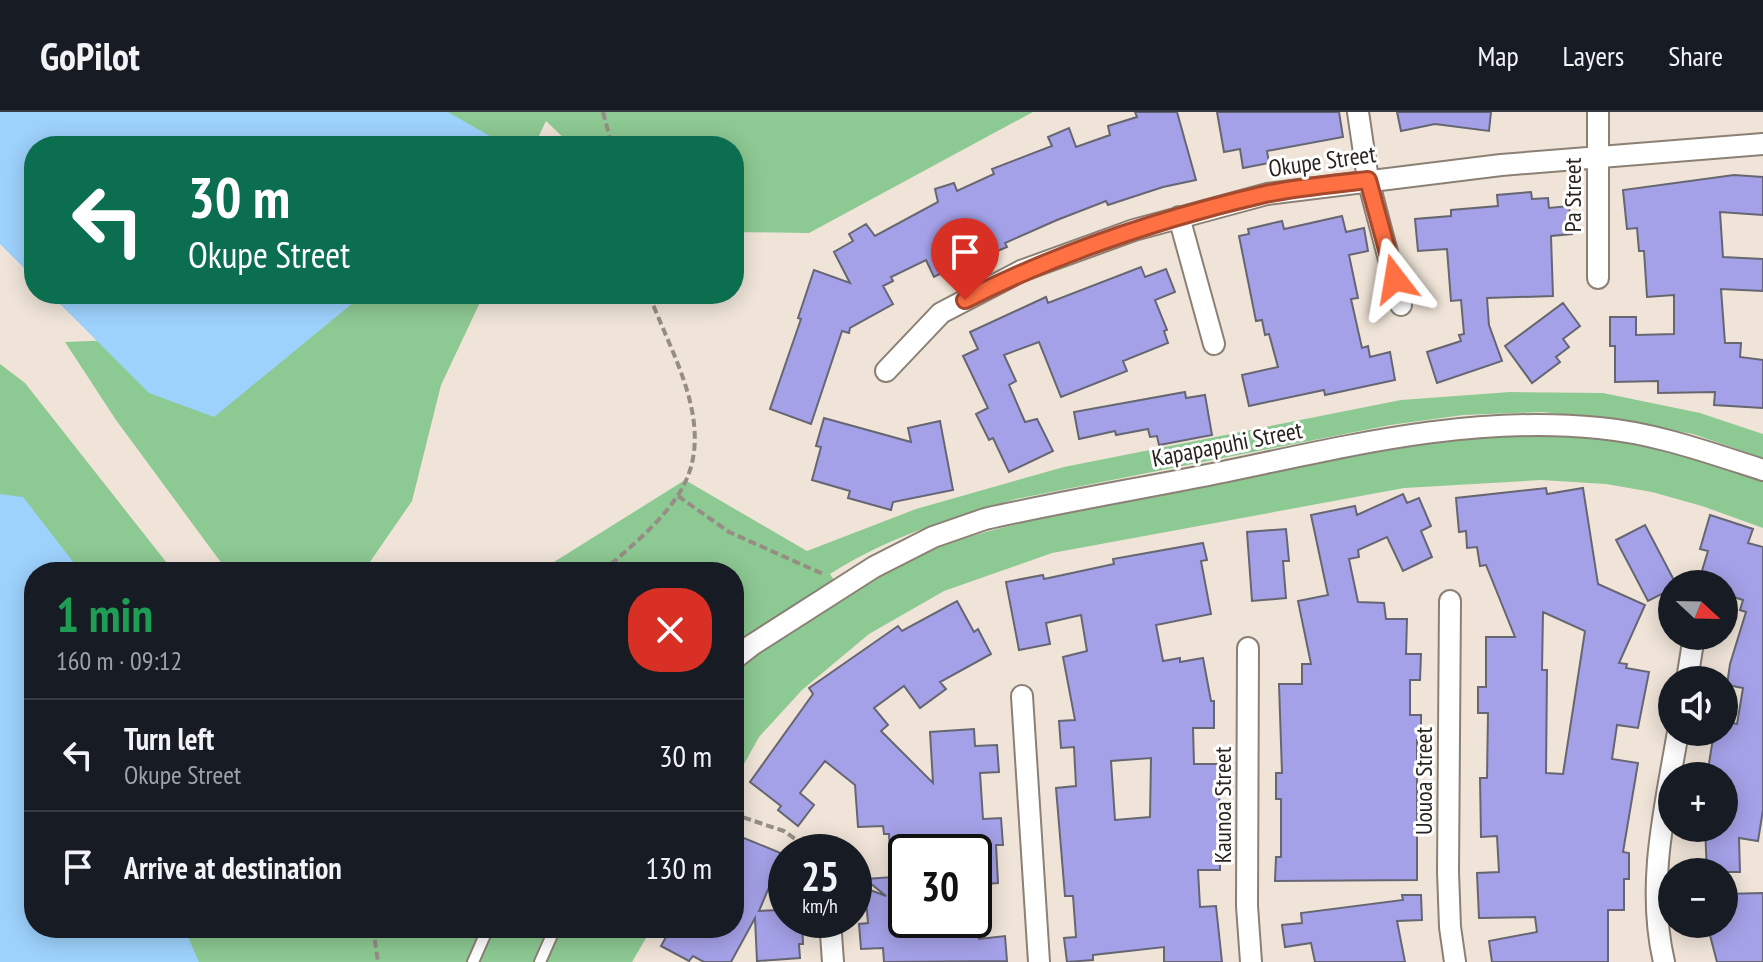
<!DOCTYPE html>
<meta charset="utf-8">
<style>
:root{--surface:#171b24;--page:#242831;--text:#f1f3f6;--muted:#9ea1a6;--line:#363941}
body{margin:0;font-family:"PT Sans Narrow",sans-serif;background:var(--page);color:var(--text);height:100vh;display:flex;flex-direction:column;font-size:30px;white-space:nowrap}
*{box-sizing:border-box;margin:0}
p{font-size:26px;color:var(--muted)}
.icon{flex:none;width:44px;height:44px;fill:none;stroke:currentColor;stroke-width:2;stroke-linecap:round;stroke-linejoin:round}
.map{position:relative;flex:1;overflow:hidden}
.drawer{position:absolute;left:24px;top:450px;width:720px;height:376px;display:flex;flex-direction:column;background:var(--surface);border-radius:32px;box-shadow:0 4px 20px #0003}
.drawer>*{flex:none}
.top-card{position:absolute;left:24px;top:24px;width:720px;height:168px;border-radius:32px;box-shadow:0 4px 20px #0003;background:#0b6e4f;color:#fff;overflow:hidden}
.needle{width:52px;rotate:112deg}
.buttons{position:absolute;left:1658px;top:458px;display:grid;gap:16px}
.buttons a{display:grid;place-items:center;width:80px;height:80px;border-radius:50%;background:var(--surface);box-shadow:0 4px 20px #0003;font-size:40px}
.speed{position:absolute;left:768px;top:722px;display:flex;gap:16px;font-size:40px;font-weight:700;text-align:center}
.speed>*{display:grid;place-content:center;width:104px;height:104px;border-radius:50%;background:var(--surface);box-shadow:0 4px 20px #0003;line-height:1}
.speed small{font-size:20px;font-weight:400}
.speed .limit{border:4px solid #111;border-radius:12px;background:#fff;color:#111}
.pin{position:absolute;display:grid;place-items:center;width:68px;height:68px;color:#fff;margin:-82px -34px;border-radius:50% 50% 50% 0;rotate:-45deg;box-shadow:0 0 8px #0007}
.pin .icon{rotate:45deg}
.me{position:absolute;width:88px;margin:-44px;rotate:346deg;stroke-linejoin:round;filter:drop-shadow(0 0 6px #0008)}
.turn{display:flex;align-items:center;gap:28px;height:168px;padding:0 32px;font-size:36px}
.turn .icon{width:104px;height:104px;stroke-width:2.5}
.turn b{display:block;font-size:56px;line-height:68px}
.round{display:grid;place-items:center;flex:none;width:84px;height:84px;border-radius:32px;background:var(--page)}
.overview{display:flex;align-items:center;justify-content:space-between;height:136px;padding:0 32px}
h1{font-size:48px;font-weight:600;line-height:60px;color:#1e9e55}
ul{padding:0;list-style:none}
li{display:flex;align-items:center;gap:24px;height:112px;padding:0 32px;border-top:2px solid var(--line)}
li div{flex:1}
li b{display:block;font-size:30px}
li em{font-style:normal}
header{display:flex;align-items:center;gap:48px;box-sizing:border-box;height:112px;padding:0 40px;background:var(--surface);border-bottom:2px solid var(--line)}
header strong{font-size:38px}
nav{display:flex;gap:44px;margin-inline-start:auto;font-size:28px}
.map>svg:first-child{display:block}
.green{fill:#8dc992}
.water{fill:#9dd2fd}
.building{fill:#a5a1e8;stroke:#666673;stroke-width:2;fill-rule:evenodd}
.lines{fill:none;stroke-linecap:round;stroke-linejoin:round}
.service-casing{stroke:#8b8075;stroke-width:14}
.minor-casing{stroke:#8b8075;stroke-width:24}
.path{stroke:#968d85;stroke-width:4;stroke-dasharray:8 4;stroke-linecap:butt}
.service{stroke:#fff;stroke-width:10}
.minor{stroke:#fff;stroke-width:20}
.route-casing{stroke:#a6492c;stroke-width:20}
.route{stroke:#ff7043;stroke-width:14}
.labels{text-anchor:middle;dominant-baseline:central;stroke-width:6;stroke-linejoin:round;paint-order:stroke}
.street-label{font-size:24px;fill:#28231f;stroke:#fff}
</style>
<header>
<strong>GoPilot</strong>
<nav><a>Map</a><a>Layers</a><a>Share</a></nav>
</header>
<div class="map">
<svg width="1763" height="850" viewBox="0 0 1763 850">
<rect width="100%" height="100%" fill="#f0e4d8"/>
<path class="green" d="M419,0h614l-224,121 -75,-1v-86h-162l-26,-25 -12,25h-61z
M273,182h211l-43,91 -29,116 -49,71h-135l-112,-152 -51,-78 52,-2z
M0,252l25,19 149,189h-140l-34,-24z
M1510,280l93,1 97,20 63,21v24l-70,-24 -75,-14 -76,-8 -79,3 -73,10 -374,74c-63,18 -130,39 -186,75l16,24c31,-19 62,-40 96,-52 83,-30 170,-39 255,-58 121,-26 246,-62 371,-53 67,5 131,26 195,46v47l-61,-22 -50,-14 -46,-8 -65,-4 -137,8 -352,65 -108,38 -75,43 -67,56 -43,47 -25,45v-210h-196l147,-92 122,71 109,-42 148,-42 337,-67z
M124,816h528l-20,34h-492z"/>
<path class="water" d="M0,0h448l47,27 -3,7h-458v132l-34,-34z
M50,182h314l-150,123 -65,-24z
M0,382l23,3 58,75h-47v356h150l15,34h-199z"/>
<path class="building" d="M1135,0h42l19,68 -33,7 -55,18 -2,-4 -49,19 -52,23 2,4 -26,11 -2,-4 -45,23 -8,-17 -35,17 2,4 -10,5 10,18 -43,24 -1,5 -7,-2 -31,93 -41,-15 31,-90 -3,-1 16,-48 36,13 -16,-31 19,-11 -4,-7 17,-10 9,12 63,-34 -3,-13 19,-6 3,8 37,-17 -2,-5 60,-23 -4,-9 21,-9 7,19 34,-12 -2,-9 29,-9z
M1217,0h122l4,25 -76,14 2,12 -26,5 -3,-19 -16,3z
M1397,0h94l-2,19 -54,-7 -34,7z
M1734,63l29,2v38l-43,-3 3,45 40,2v32l-42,-2 4,54h16l-1,14 23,3v48l-49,-3 1,-13 -57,1v-12l-43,1v-36h-5v-29h26v18l38,-1v-39l-27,2 -3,-46h-5l-2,-23 -10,1 -4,-39z
M1531,80l1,7 16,-1 1,10 20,-2 3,28 -21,2 2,60 -66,2 2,27 13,36 -65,22 -10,-31 34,-11 -2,-6 5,-1 -3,-34 -10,1 -4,-52 -29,2 -3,-32 36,-3v-6l47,-4 -1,-11z
M1342,104l4,16 18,-4 4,23 -19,4 9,43 -7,1 11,49 6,-2 2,11 20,-5 5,28 -70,15 -1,-5 -75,16 -7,-31 36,-8 -9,-33 -4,1 -3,-15 -6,1 -17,-85 10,-2 -1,-5 34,-8 2,8z
M1141,155l4,10 21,-8 9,23 -20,8 12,30 -3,1 4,12 -45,18 4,10 -66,26 -22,-55 -35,13 12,26 -7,4 16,37 12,-3 16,32 -44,21 -16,-34 -4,2 -13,-26 12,-6 -25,-52 15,-7 -8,-17 76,-35 2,6z
M1563,191l17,23 -17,13 6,8 -13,10 4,5 -28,21 -27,-37z
M1185,280l1,6 19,-3 7,40 -53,10 -2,-9 -7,1 -2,-8 -32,6 -1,-4 -36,8 -5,-27z
M824,306l87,24 -3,-14 32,-7 13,69 -60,12 -2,8 -43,-12 2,-7 -38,-11 9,-33 -5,-1z
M1546,376l1,6 36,-6 15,96 47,21 -26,58 8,1 -1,4 23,4 -11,56 -21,-3 -5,34 26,4 -15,89 6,1v26h-5v31h-16v52h-116l-3,-21 48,-9 -2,-15 -56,1 -2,-45 22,-1 -2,-36 -16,1 -1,-59h7l1,-65h-10v-26h8v-50h29l-29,-72 -6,1 -3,-19 -10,1 -1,-17 -7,1 -3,-34zM1543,500l42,19 -22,143 -17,-1 1,-103h-5z
M1403,382l4,9 12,-5 12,28 -10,5 11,26 -29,14 -16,-34 -29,13 1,7 -10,2 9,43 26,1 2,16h21l-1,35h15l-1,26h-10v35h11v25h-4v140l-142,1 1,-24h5v-58h-5v-26h6l-3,-89h23v-20h9l-13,-63 30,-6 -17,-80 44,-9 2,9z
M1710,403l43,14 -5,14 15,4v263l-5,31 -19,-3 1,34h-33l-2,-44h19v-52h-17l7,-44h10v-11l13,3 6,-36 -16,-3 3,-21 16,-52 -6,-2 3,-10 -19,-6v-10h-26l10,-33 -8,-2z
M1645,413l31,59h-4v5l-24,12 -32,-61z
M1286,417l3,32h-6l3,37 -34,3 -5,-69z
M1203,431l4,17 -6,1 10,53 -55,11 7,36 17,-3v4l23,-4 8,43h3v27h-21l1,36h25l1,106h-22l2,37 16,-1 6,56h-58v-15l-71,8v5l-26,2 -3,-24 12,-1 -3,-41h-8l-9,-108 20,-2 -2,-39 -13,1 -2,-27 16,-1 -12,-63 24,-6 -6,-36 -35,8 4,21 -31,6 -13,-68 37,-7 1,4 70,-15 -1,-5zM1151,646l-1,59 -35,3 -4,-59z
M957,489l17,31 4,-3 13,25 -51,28 6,7 -26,19 -16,-22 -30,22 14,17 -7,6 52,52 -3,-51 44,-3 1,17 22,-1 2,27 -19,1 3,46 18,-1 2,27h-7l2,38 -24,2v-38l-84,6 -1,-19h-5l-1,-8 -25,1 -3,-42 -30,-24 -25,32 14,12 -16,21 -20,-16 3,-4 -31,-24 63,-88 -4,-6 89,-62 4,5z
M734,722l49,20 -24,57 21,-1 1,8 21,2 1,24h-4l1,14 -43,3 -2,-43 -24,44h-27l-11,-6 -4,5 -28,-15 10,-18h63z
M906,764v44h22l1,16 49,-6 1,9 26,-3 2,25 -123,1 -1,-14 -22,1 -2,-25 9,-1 -3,-35 21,8 -21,-17z
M1763,781v69h-46l-10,-38h17v-30z
M1402,783h19l1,25 -25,1 8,41h-90l-4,-19 -26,4 -3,-22 20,-2 -1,-10 102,-13z"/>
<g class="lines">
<defs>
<path id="service" d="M473,850l15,-34
M540,850l15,-34"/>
<path id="minor" d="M1358,0l10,68 33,125
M1598,0v166
M1179,105l35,127
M886,259l55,-58 80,-42 113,-41 133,-36 234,-29 262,-21
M1450,489l-2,271 2,55 5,35
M1248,536l-1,258 4,56
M734,547l18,-14 122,-78 59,-30 52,-18c79,-18 159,-31 238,-47 125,-26 247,-57 376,-44 56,5 111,25 164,42
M1687,568l7,-44
M1022,584l17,266
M830,808l3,42
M1664,850c-18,-77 1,-154 14,-230"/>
</defs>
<use href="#service" class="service-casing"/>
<use href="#minor" class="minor-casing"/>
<path class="path" d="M603,0l9,34
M678,384l51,36 94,42
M602,460c26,-23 54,-45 74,-74 46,-65 -4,-141 -27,-204
M734,698l8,7 42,14 29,21
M373,816l5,34"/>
<use href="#service" class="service"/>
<use href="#minor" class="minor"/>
</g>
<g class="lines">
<defs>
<path id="route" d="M965,188c95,-48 197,-82 300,-106 34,-7 69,-10 103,-14l27,99"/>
</defs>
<use href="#route" class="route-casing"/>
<use href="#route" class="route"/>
</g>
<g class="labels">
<g class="street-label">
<text transform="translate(1322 49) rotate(-8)">Okupe Street</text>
<text transform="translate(1572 83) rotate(-90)">Pa Street</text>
<text transform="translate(1227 332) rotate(-11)">Kapapapuhi Street</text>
<text transform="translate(1423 669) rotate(-90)">Uouoa Street</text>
<text transform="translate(1222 693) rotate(-90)">Kaunoa Street</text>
</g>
</g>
</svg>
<div class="buttons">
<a><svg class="needle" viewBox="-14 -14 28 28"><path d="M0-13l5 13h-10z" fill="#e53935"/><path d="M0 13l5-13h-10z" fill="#9ea1a6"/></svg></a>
<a><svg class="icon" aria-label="sound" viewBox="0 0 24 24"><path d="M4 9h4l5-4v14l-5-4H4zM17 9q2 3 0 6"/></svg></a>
<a>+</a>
<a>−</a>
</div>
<div class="speed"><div>25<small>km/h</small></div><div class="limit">30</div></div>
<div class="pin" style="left:965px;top:188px;background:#d93025"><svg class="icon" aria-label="arrive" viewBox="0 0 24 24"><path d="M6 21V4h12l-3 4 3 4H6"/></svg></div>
<svg class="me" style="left:1395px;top:167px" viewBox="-20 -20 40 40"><path d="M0-17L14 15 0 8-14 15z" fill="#ff7043" stroke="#fff" stroke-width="4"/></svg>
<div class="top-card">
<div class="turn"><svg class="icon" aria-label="left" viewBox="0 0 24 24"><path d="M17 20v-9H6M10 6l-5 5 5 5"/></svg><div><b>30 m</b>Okupe Street</div></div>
</div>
<section class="drawer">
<div class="overview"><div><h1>1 min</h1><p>160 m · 09:12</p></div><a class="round" style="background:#d93025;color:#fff"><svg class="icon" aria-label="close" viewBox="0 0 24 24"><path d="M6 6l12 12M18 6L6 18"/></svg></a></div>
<ul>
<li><svg class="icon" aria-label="left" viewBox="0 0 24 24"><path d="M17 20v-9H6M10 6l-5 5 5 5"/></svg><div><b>Turn left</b><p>Okupe Street</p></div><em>30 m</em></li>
<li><svg class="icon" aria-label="arrive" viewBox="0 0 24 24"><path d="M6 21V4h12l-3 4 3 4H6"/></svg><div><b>Arrive at destination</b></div><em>130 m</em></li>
</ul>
</section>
</div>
